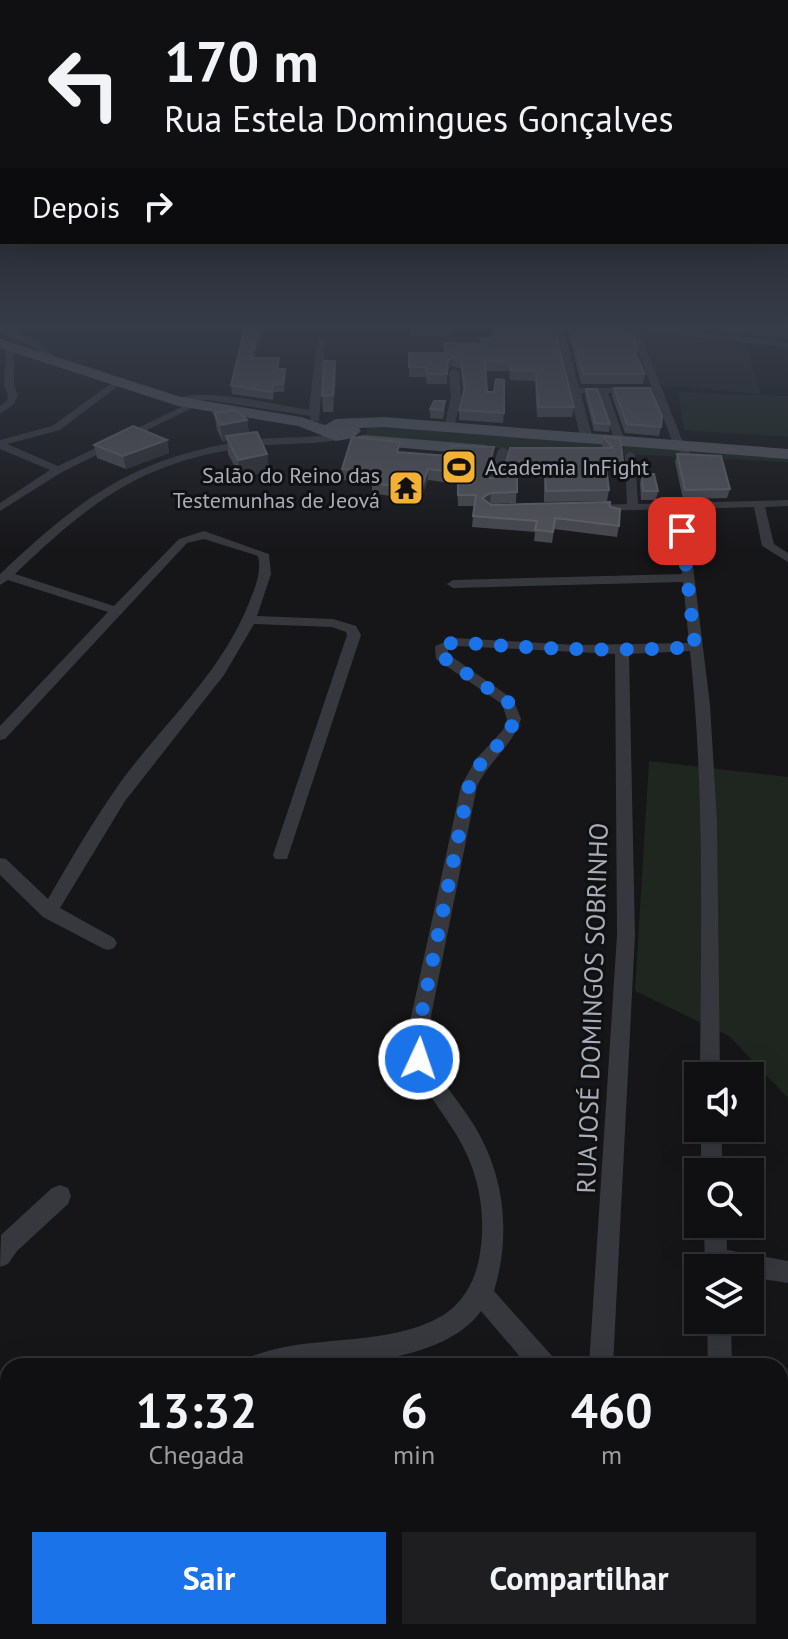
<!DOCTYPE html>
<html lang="pt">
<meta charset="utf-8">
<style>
:root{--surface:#101012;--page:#1e1e20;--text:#f1f3f6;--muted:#9c9d9f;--line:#303032;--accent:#1a73e8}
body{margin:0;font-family:"PT Sans",sans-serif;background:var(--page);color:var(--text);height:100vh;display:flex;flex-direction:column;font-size:30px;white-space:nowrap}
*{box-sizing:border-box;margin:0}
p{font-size:26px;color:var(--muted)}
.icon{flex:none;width:44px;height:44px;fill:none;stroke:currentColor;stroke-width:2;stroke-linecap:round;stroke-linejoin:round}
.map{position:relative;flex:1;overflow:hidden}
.drawer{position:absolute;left:0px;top:1358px;width:788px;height:282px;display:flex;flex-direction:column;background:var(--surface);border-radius:24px 24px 0 0;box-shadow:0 8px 32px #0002,0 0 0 2px var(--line)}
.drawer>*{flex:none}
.guide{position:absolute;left:0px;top:0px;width:788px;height:244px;box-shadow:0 8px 32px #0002,0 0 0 2px var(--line);background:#101012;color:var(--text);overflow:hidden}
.controls{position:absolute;left:684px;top:1062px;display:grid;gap:16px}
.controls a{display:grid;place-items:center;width:80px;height:80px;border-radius:0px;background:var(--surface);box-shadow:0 8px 32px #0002,0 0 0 2px var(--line);font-size:40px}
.pin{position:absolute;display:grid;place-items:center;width:68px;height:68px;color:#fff;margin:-34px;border-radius:16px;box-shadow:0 4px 12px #0006}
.me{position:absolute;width:88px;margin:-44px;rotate:3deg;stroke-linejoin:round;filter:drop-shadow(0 0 6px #0008)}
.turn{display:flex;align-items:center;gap:28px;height:168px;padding:0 32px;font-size:36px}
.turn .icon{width:104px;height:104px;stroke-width:2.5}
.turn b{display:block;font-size:56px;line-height:68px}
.then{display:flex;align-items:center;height:76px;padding:0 32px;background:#0003;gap:16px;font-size:30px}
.eta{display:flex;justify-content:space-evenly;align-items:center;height:136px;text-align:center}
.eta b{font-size:48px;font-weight:600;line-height:56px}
.action{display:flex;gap:16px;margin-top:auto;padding:16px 32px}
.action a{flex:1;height:92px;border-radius:0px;background:var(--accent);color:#fff;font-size:32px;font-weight:600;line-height:92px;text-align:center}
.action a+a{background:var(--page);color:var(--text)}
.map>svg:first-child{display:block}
.built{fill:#222225}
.green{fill:#1e261f}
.water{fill:#2c353c}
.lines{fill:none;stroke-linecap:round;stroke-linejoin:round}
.minor{fill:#37383d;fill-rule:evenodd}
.tertiary{fill:#37383d;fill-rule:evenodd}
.primary{fill:#53555c;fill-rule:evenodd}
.wall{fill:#47494d}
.shaded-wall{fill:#2f3033}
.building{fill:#525359;stroke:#5f6168;stroke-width:2}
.route{stroke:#1a73e8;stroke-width:14;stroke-dasharray:0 25.2}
.labels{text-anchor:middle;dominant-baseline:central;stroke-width:6;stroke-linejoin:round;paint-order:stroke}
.far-poi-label{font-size:22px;fill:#a8adb8;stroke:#111113;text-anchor:start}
.street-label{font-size:26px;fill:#a8adb8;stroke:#111113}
</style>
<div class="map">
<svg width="788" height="1639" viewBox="0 0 788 1639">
<rect width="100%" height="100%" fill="#161618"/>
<path class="built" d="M641,331l105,13 15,50 -105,-10z"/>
<path class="green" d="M678,392l110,4v41l-104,-7z
M369,425l419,30v7l-337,-16 -87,-7z
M649,761l139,16v321l-59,-62 -94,-45z"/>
<path class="water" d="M639,323h87l62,7v10z"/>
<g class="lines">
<path class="minor" d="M643,325l145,17v6l-149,-17 45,114 11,14 -5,3 -16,-16 -44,-116z
M0,327c17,6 49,14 54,32l-7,2c-7,-16 -31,-21 -47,-28z
M321,338l4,3 -6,80h-8l-1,-5 -102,-16 -25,2 -5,-3c23,-13 103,7 131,11l8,-69z
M10,344l4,3v38l4,10 -4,9 -14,10v-8l7,-5 1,-6 -4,-10 2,-38z
M454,369l5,3 2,25 -7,31 -5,3 -5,-3 7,-31 -2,-25z
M116,380l3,1v4l-59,45 -53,14 51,22 132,-63 8,2 -136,67 -62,39v-8l50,-33 -50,-21v-9l52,-14z
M573,388h64l2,2 -5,3h-26l17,48 -1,2 -9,-2 -17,-48h-22l-5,-3z
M343,433l4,1v4c-33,8 -66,4 -99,9 -107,15 -157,54 -233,127l99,32 65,-67 25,-8 65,23 2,20 -14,42 76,3 23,7 5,9 -74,224h-12l-2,-4 74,-220 -1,-3 -14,-5 -78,-3 -30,51 -99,126 -65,107 54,30 3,5 -3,5 -6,2 -6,-2 -59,-31 -43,-42v-17l6,1 42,40c23,-40 47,-81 74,-119 44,-59 99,-107 127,-177 6,-15 13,-31 9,-47l-54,-17 -17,4 -182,196 -5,1v-14l108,-114 -100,-32 -8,5v-11c82,-77 135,-118 251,-134 30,-4 61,-1 92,-7z
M503,447l5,3 -10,35 -9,2 -1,-2 10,-35z
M630,452l5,3 3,49 150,-4v6l-23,1 9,37 14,9v9l-26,-16 -8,-39 -68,2 24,196 7,116 3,255h-20c1,-142 5,-284 -10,-425l-61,3 6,281 -22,431h-24l28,-431 -2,-281 -159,-8 -8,2v6l65,45 8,20c-7,25 -31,41 -44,67l-49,245c4,44 19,53 42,88 34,51 42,113 24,172l59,66 3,9h-28l-47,-55c-42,59 -169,55 -234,55l3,-9c57,-23 124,-10 180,-35 26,-11 41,-31 48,-58 10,-45 2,-91 -22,-130 -23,-37 -44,-56 -48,-103l53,-245 15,-27 27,-29 4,-11 -5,-15 -66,-45 -1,-13 20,-8 120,7 114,-2 -6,-61 -230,6 -6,-4 6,-4 229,-6 -7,-65 -79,2 -6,-3 6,-3 31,-1 -2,-49z
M701,1128h20l2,44h-22z
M60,1185l8,3 3,8 -3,8 -51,47 -9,13 -8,3 1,-32 51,-47z
M704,1224h22l1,26 61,11v22l-38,-6v-9h-45z
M707,1320h24l1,46h-24z
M780,1394l8,1v24l-8,-1z
M139,1632h30l-3,7h-30z
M668,1632h29l3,7h-29z"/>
<path class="tertiary" d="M552,323h10l31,116 -1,3 -11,-3z"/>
<path class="primary" d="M0,339l181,58 120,20 24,8 11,-6 47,-2 405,32v10l-405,-32 -24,1 2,3 -8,7 -17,3 -38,-15 -120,-20 -178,-58z
M364,435l121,10 8,5 -8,5 -127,-11 -2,-4 2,-4z"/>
</g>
<path class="wall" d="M410,323h42l-1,12 -41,1z
M493,323h60l21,84 -2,10h-35l-2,-36 -25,-1 -1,-9h-23l1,21 17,21 -1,10 -44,-3v-10l4,-18 -2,-23 -9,-3 -5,3v15h-20l-1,-7h-17v-24h35v-10l36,1v-6h13z
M566,323h60l12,27 -1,6 8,18 -2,10h-62z
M267,327l-11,23 -1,8h24v11h6l1,8 -2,15h-10l-1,8 -41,-6 -1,-9z
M335,361l1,16 -3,35h-10l-1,-16z
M614,388l47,39 -2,9 -34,-3 -13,-37z
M586,389l24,35 -1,8 -15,-1 -9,-35z
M430,409l15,1 -2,9 -13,-1z
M214,413l33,7 2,13 18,21 2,17 -28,7 -13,-24 -1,-13 -4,1 -6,-12z
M603,437l20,24 -2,11 -15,-2 3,20 -2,11 -63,1v-24l-27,-2 -1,27 -26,1 120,3 9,19 -2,11 -63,-8 -2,14 -18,-2 1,-9 -63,-5 2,-21h-16l-1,-22 -29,-4 -8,21 -48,-8v-10l-30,-3v-11l58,-17 49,4 45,-9 -1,11 -5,17 3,4 11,-4 8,-27 92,-1z
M167,440l2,13 -43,16 -29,-11 -3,-13z
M677,454l53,35 -3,9 -44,1 -8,-37z
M642,474l16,17 -2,9h-15l-1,-17z"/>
<path class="shaded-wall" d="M264,323h3v4l-11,23v5l-4,11 -1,-8 2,-11z
M453,357l-1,9 -5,3 1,-9z
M335,361l1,16 -3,35v-17z
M285,369l1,8 -2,15 -1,-8z
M247,420l2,17 -23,-1 1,5 -4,1 -3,-17z
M167,440l2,13 -43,16 -3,-13z
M494,447l-1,11 -8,26 1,-11z
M267,454l2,17 -28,7 -3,-18z
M428,469v11l-8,21 1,-11z
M491,493l-1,11 -8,-6z"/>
<path class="building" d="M246,323h18l-11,24h2l-4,11h28l-2,11h8l-2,15h-9l-2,8 -41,-7z
M410,323h42v1h-42z
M493,323h60l21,84h-36l-2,-36 -25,-1 -1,-8 -25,-1 2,31h7l2,-13 8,1v33l-45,-3 6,-23 -4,-27 -8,-3 -5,3 -1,14h-20l-1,-7h-17v-14h37l-2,-10 38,1 -2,-6h13z
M569,323h57l9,16 3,11h-4l11,24h-62z
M324,361h11l-2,34 -11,1z
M614,388h36l12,28 -1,11 -34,-3z
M586,389h11l13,35 -15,-1z
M434,401h11l-2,9 -13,-1z
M236,410l11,10 -27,5 -6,-12z
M133,426l34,14 -44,16 -29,-11z
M257,432l10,22 -29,6 -12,-24z
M352,437l48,5 -3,10 52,4 3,-10 42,1 -8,26 5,6 11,-4 8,-27h103l-10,-11 17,1 3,23 -18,-2 4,31 -63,1 -1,-24 -28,-1v26l-26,1 -9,5 9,7 119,-3v5l10,2 -1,17 -64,-8 -2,14 -18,-2 2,-9 -64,-5 3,-21h-18v-22l-30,-4 -7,21 -49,-7 4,-10 -34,-4z
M677,454l44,2 9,33 -45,1z
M642,474h12l4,17h-15z"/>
<linearGradient id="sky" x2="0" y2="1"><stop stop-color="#0c0c0d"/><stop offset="0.59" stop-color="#363c48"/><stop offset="1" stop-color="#363c48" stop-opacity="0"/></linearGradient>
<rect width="788" height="552" fill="url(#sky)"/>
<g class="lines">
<path class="route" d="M419,1059l-1,-28 51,-245 12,-23 29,-31 4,-13 -6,-17 -67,-46 1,-10 13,-4c81,7 159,10 240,5l-13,-116"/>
</g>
<defs>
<symbol id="stadium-square" viewBox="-11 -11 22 22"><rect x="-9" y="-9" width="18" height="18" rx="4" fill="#f2b134" stroke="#111113"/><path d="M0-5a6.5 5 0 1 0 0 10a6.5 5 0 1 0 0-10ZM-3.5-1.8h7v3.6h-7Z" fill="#111"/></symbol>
<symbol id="temple-square" viewBox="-11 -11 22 22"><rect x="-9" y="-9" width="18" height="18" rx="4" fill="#f2b134" stroke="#111113"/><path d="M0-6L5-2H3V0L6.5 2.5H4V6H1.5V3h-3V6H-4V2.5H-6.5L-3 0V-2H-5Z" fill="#111"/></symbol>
</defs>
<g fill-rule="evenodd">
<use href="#stadium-square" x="439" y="447" width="40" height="40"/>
<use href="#temple-square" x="386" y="468" width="40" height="40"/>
</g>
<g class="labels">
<g class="far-poi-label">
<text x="485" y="467">Academia InFight</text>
<text x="380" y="475" text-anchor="end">Salão do Reino das<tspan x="380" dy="25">Testemunhas de Jeová</tspan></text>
</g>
<g class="street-label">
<text transform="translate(592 1008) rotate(-88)">RUA JOSÉ DOMINGOS SOBRINHO</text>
</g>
</g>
</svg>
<div class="controls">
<a><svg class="icon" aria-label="sound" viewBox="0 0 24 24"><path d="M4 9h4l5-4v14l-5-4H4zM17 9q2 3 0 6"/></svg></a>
<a><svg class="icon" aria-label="search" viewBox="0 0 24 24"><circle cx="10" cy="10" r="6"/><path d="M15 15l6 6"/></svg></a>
<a><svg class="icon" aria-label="layers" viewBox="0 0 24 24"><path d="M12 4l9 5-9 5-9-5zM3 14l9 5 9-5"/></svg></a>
</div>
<div class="pin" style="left:682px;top:531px;background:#d93025"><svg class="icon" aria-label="arrive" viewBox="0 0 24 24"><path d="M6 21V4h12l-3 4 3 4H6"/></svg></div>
<svg class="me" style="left:419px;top:1059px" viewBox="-20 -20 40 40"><circle r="17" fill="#1a73e8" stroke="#fff" stroke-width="3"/><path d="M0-11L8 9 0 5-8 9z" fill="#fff"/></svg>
<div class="guide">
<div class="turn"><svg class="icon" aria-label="left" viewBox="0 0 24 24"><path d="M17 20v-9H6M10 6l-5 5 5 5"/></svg><div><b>170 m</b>Rua Estela Domingues Gonçalves</div></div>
<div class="then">Depois<svg class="icon" aria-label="right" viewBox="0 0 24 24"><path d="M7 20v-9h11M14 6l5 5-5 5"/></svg></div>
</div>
<section class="drawer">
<div class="eta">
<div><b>13:32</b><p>Chegada</p></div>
<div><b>6</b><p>min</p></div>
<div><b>460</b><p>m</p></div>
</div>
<div class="action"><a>Sair</a><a>Compartilhar</a></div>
</section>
</div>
